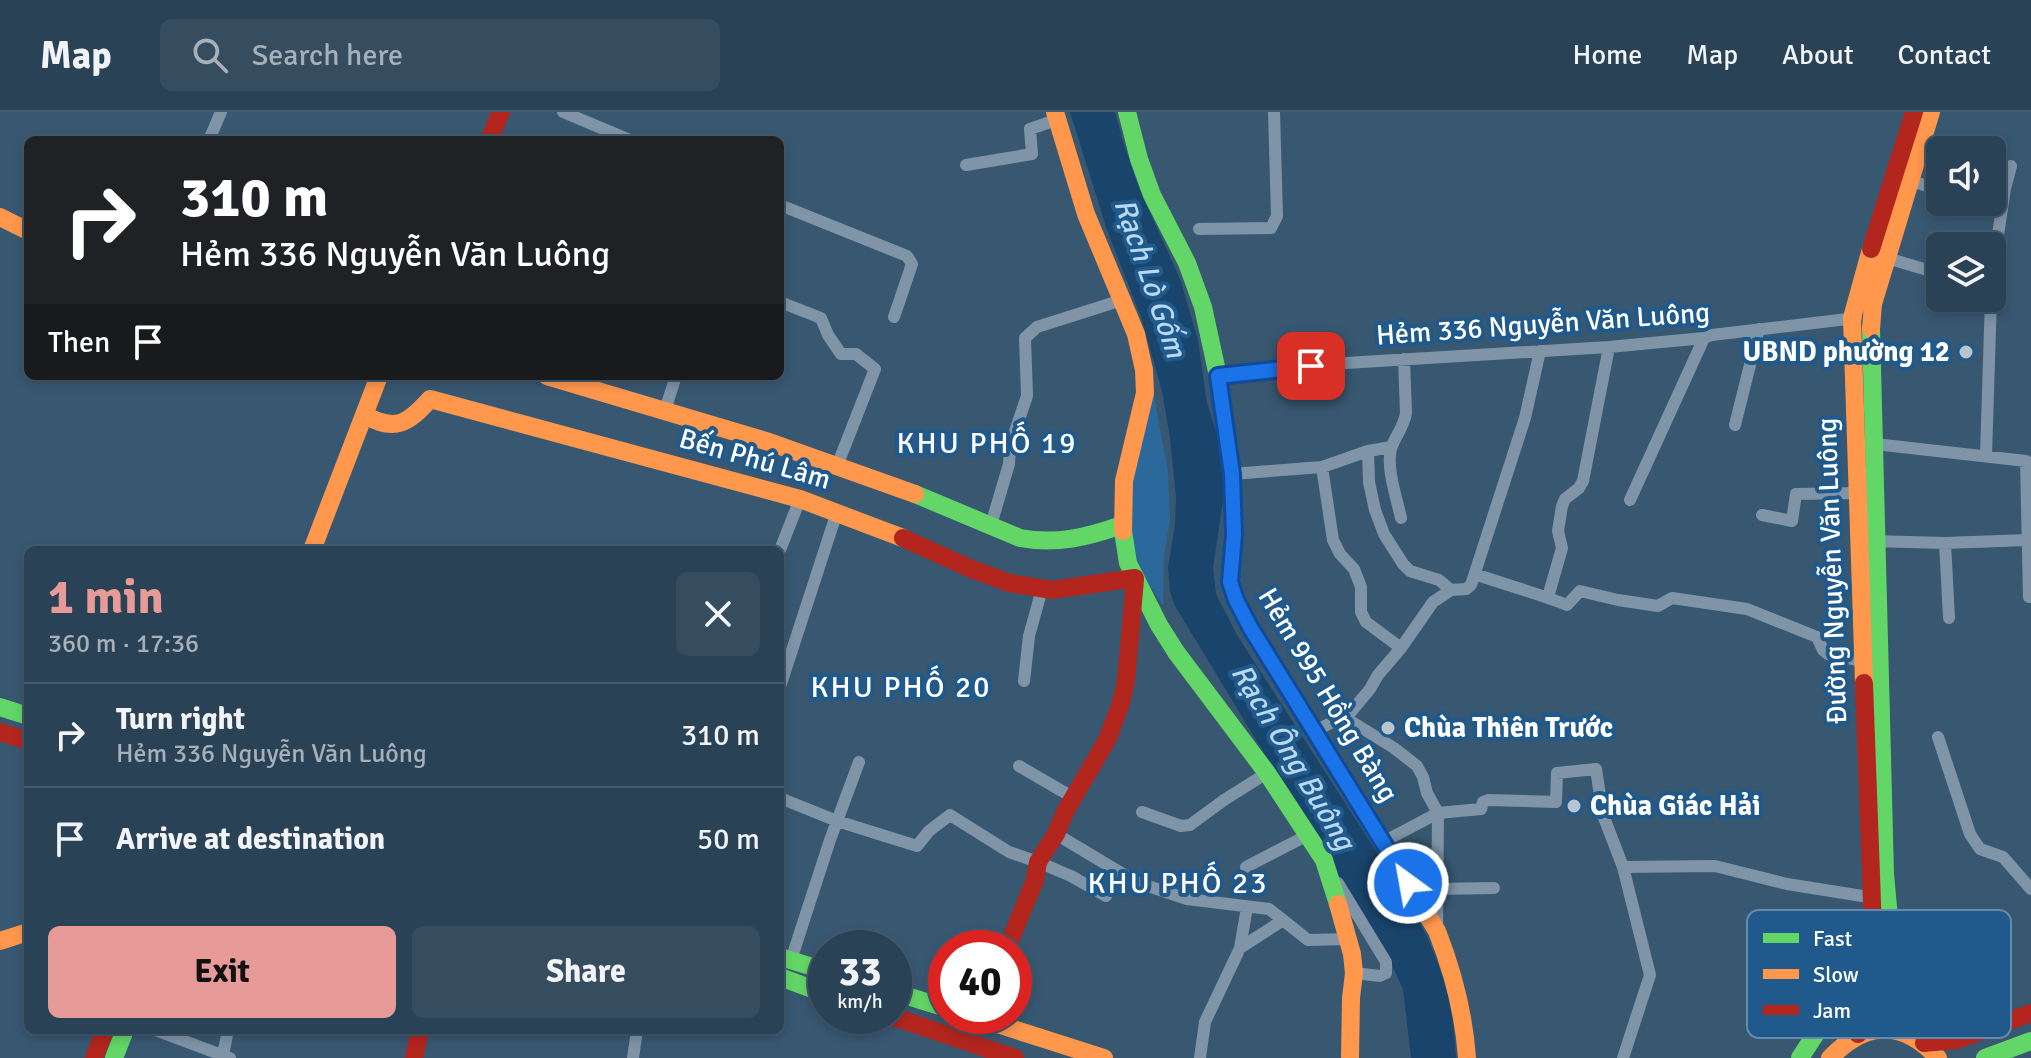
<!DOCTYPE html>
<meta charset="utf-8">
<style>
:root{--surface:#2a4256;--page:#364d60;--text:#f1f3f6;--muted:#a5b0b9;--line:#465b6c;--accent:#e69b98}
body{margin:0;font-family:Signika,sans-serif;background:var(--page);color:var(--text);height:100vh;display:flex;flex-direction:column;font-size:30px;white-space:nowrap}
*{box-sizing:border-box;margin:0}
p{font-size:26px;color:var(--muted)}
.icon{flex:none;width:44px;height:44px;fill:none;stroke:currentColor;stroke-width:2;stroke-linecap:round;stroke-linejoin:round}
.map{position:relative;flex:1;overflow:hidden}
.side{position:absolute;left:24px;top:434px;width:760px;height:488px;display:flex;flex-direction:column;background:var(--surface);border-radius:12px;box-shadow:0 4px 12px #0003,0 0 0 2px var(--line)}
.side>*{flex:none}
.hud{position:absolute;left:24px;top:24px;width:760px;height:244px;border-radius:12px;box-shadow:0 4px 12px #0003,0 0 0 2px var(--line);background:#202124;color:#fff;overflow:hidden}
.buttons{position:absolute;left:1926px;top:24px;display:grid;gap:16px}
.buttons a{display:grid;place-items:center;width:80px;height:80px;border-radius:12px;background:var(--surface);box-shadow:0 4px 12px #0003,0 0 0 2px var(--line);font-size:40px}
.speed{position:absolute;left:808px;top:818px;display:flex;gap:16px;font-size:40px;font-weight:700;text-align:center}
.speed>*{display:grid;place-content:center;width:104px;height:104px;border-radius:50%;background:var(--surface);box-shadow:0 4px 12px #0003,0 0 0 2px var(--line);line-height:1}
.speed small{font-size:20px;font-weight:400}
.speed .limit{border:12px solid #d22;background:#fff;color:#111}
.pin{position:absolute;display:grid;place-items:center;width:68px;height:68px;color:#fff;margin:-34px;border-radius:16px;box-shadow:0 4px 12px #0006}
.me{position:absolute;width:88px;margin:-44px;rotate:328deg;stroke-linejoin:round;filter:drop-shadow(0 0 6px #0008)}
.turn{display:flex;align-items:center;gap:28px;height:168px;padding:0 24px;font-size:36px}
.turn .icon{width:104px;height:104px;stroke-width:2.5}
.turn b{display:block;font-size:56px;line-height:68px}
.then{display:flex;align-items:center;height:76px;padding:0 24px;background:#0003;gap:16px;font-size:30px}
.round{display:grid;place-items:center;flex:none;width:84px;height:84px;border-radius:12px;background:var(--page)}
.overview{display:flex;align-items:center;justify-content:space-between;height:136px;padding:0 24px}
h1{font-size:48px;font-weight:700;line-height:60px;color:var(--accent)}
.primary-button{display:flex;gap:16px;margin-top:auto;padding:16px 24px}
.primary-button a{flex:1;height:92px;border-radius:12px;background:var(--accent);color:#111;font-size:32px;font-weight:700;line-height:92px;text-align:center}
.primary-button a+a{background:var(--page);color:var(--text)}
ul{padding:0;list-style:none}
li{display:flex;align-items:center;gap:24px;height:104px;padding:0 24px;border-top:2px solid var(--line)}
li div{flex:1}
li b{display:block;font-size:30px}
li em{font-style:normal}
header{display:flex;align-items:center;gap:48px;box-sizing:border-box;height:112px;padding:0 40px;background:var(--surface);border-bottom:2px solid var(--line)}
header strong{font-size:38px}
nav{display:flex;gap:44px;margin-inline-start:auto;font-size:28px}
.search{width:560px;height:72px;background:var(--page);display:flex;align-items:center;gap:20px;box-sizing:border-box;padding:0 28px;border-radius:12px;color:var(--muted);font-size:30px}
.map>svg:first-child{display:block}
.green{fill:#2b699c}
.water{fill:#19446b}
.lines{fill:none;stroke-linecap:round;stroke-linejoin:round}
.street{stroke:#7f94a7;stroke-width:12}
.fast{stroke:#63d668;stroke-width:18}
.slow{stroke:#ff974d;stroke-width:18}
.jam{stroke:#b3261e;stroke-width:18}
.route-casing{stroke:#114b97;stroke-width:20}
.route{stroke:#1a73e8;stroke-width:14}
.poi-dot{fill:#b9c5ce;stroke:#20598b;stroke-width:3}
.labels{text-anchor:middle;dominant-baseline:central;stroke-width:8;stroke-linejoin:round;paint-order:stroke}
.street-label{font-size:28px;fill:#fff;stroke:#20598b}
.poi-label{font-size:28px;font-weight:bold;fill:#fff;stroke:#20598b;text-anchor:start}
.water-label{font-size:30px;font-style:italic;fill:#b8d8f3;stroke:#20598b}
.neighbourhood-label{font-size:30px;letter-spacing:2px;fill:#fff;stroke:#20598b}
.key{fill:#20598b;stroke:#638bae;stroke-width:2}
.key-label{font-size:22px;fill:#fff}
</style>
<header>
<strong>Map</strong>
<div class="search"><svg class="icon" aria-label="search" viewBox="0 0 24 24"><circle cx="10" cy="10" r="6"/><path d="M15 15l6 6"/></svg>Search here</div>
<nav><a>Home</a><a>Map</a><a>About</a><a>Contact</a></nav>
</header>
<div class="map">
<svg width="2031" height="946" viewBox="0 0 2031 946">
<rect width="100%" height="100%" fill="#385872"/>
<path class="green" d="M1150,262l18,98 2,47 -6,37 -1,49 -18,-27 -16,-41 -1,-36z"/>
<path class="water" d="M1070,0h45l9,33 15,43 41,91 18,61 9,63 11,35 4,25 2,31 -11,74 3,26 21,41 155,241 35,60 19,49 7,37 3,36h-45l-8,-69 -12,-26 -216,-357 -5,-14 -2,-25 7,-42 1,-28 -6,-59 -8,-47 -21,-74 -34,-87z"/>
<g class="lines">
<path class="street" d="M563,0l67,28
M209,28l12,-28
M966,53l66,-11 -2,-25 26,-9
M1911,69l29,9
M1980,90l22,7
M780,93l127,51 5,8 -18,53
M1199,117l72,-1 6,-12 -3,-104
M1887,146l37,11 16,1
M1992,162l13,-85 6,-23
M780,190l41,16 7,17 13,19h15l19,15 -38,97
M1218,264l128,-13 263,-16 95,-9 8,-3 144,-17
M665,298l11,-34
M1735,313l24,-96
M1875,332l151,17 3,136
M1368,339l1,31 6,28 9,24 19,30 7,7 29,9 12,10
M1986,343l5,-157
M1322,355l11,73 7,14 14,15 7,18v25l5,10 35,26
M1232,362l90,-7 46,-16 23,-4
M1630,388l74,-162
M1762,403l30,6 4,-27 61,-1
M1401,406c-4,-19 -15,-50 -10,-69 4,-13 13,-22 15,-36l-2,-54
M991,413l18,-61 1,-18 17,-50 -2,-58 12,-11 85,-27
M1871,429l74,2 82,-3
M1945,431l4,75
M780,438l20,-51
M1475,462c31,11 62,19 92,31l13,-14 38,9 40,6 14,-8 75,11 70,28 6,13 5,4 35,7
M1548,485l14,-49 -4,-17 4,-25 3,-7 14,-11 4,-7 26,-134
M1024,569l5,-45 13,-47
M780,575l57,-175
M1344,605l50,31 23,18 6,11 4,16 11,20 -1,118
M1315,619l35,-18 20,-24 8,-14 23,-27 32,-46 18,-12 15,-1 5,-4 54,-167 15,-67
M1938,625l32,97 10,15 23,8 28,32
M1019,654l55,32
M780,686l57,23 80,25 12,-15 21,-16 59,37 29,10 33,14 35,20
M1142,700l39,14 9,-1 34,-25 43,-27
M1056,722l80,48 51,17 82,10 39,31 40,-1
M1383,730l55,-29 43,-4 2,-7 5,-2 68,2 1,-29 39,-4 7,46 20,52 27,108 -27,83
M1246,755l62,-32
M1623,755l92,-1 72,18 88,14
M1338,771l48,79v11l-6,3 -26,-3
M1438,777l56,-1
M1240,836l42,-27
M791,848l39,-120 29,-78
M155,918l75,28
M223,943l5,-25
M633,946l4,-28
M1200,946l5,-36 35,-74 7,-41"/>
<path class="fast" d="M1127,0l12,47 13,36 35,68 16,44 15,69 14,98 2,61 -4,47 6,18 14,27 132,215
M1871,217l14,545 10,110 -2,46
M915,382l105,44c36,7 68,-1 102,-13
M1123,419l5,32 31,62 17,27 91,121 57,87 14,44
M0,595l28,9
M780,845l46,14
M780,865l46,17
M1895,872c25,26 54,40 89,46
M894,880l52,16
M114,946l11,-28
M1800,946l20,-31 38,-33 17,-27
M1985,946l46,-17"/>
<path class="slow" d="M1055,0l31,102 50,120 8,36 1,23 -21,88 -1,50
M0,105l28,14
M1871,217l2,-25 58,-192
M547,264l222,66 146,52
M364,303c31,17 44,9 66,-16l370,100 103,39
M312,438l67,-174
M1864,571l-12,-365 19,-69
M1382,730l55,89c16,41 27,83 30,127
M1338,792l14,50 2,19 -3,25 -1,60
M0,829l28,-9
M972,904l132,42
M1830,946c36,-37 72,-39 108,0"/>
<path class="jam" d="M489,28l12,-28
M1871,137l43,-137
M903,426l66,30 40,15 43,7 83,-12
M0,620l28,9
M1007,836l28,-68 3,-18 18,-28 9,-22 42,-72 14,-37 5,-22 9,-101
M891,904l124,42
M1858,922l15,-30 2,-19 -11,-302
M1924,931l32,-3 75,-27
M94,946l11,-28
M414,946l6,-28"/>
</g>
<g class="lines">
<defs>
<path id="route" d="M1311,254l-93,10 14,98 2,61 -4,47 6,18 14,27 158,256"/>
</defs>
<use href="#route" class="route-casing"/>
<use href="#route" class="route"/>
</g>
<g class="poi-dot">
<circle cx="1966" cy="240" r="8"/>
<circle cx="1388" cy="616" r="8"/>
<circle cx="1574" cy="694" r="8"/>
</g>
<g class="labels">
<g class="street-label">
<text transform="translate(1543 212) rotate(-4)">Hẻm 336 Nguyễn Văn Luông</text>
<text transform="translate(755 347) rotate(16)">Bến Phú Lâm</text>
<text transform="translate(1832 459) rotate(-92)">Đường Nguyễn Văn Luông</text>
<text transform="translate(1328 583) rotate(59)">Hẻm 995 Hồng Bàng</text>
</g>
<g class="poi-label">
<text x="1950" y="240" text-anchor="end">UBND phường 12</text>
<text x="1404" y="616">Chùa Thiên Trước</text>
<text x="1590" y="694">Chùa Giác Hải</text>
</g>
<g class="water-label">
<text transform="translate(1150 166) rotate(71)">Rạch Lò Gốm</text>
<text transform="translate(1293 645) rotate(59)">Rạch Ông Buông</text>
</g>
<g class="neighbourhood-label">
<text x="987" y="331">KHU PHỐ 19</text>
<text x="901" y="575">KHU PHỐ 20</text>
<text x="1178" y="771">KHU PHỐ 23</text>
</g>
</g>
<rect x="1747" y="798" width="264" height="128" rx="12" class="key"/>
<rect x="1763" y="821" width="36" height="10" fill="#63d668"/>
<rect x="1763" y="857" width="36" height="10" fill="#ff974d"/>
<rect x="1763" y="893" width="36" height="10" fill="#b3261e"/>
<g class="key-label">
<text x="1813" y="834">Fast</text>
<text x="1813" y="870">Slow</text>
<text x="1813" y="906">Jam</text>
</g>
</svg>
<div class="buttons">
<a><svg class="icon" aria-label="sound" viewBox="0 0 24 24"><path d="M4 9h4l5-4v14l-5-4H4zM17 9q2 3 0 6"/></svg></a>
<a><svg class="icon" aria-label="layers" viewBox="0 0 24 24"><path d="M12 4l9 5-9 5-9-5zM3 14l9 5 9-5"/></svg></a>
</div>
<div class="speed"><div>33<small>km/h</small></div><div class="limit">40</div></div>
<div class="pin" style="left:1311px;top:254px;background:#d93025"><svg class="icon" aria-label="arrive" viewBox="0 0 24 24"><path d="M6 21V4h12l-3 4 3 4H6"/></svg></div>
<svg class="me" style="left:1408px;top:771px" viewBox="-20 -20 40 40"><circle r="17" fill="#1a73e8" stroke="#fff" stroke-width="3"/><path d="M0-11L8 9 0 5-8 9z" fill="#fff"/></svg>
<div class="hud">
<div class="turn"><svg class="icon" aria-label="right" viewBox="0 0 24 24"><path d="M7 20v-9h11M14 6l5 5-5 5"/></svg><div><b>310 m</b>Hẻm 336 Nguyễn Văn Luông</div></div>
<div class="then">Then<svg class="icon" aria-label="arrive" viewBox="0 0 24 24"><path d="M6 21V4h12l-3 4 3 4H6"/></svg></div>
</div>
<section class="side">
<div class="overview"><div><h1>1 min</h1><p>360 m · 17:36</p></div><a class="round"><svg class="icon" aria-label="close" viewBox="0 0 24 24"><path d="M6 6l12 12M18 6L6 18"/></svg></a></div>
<ul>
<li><svg class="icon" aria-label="right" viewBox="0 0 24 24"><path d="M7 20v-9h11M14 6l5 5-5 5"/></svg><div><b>Turn right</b><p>Hẻm 336 Nguyễn Văn Luông</p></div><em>310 m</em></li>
<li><svg class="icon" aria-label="arrive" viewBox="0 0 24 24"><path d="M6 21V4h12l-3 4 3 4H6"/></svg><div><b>Arrive at destination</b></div><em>50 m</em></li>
</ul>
<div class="primary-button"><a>Exit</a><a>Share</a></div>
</section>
</div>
